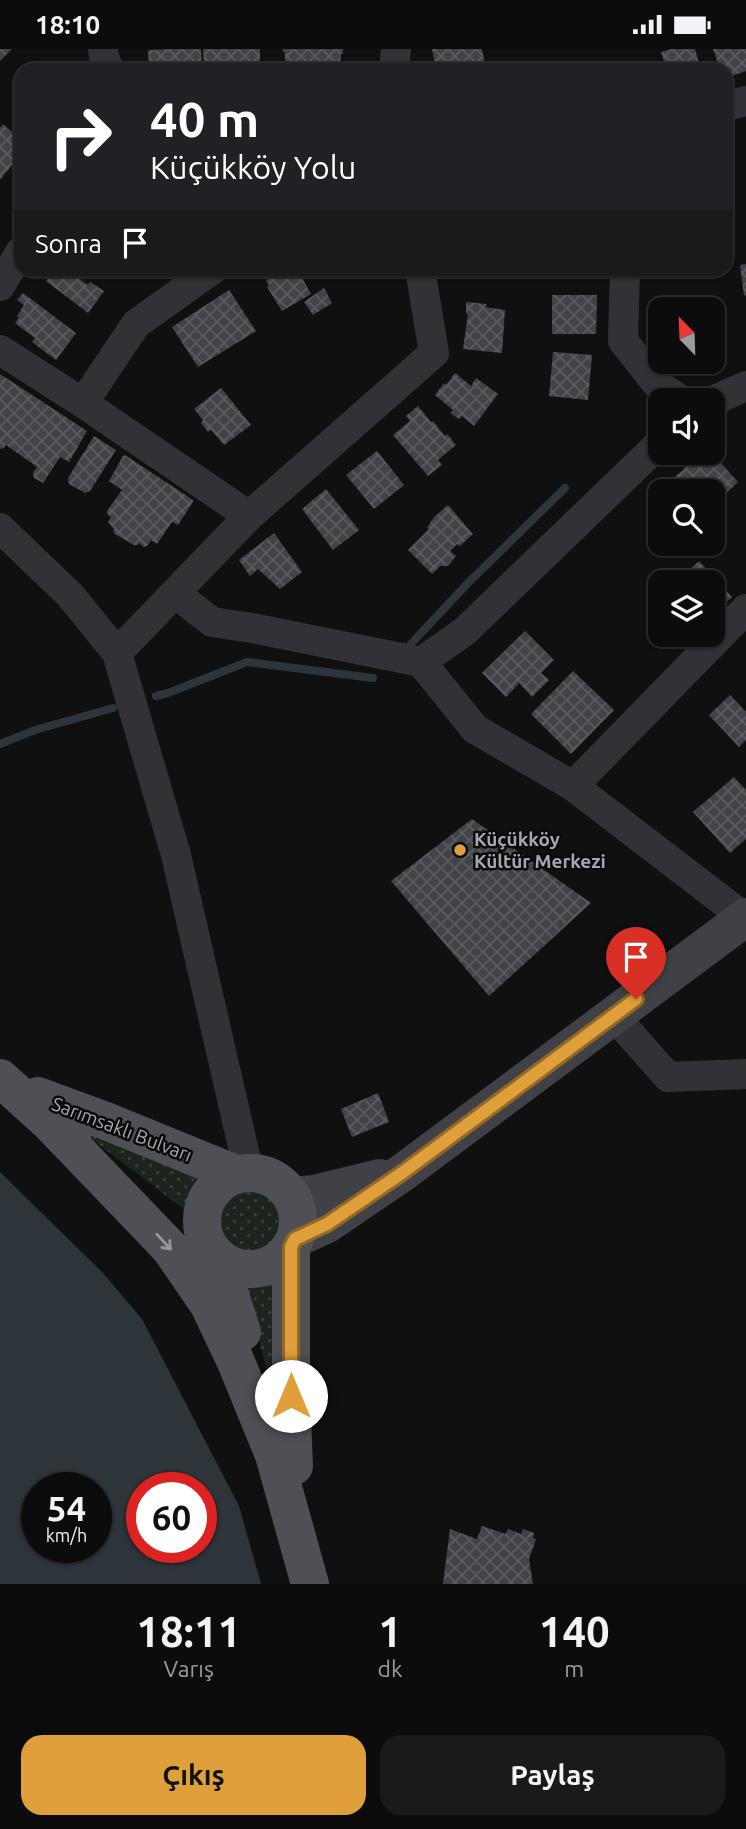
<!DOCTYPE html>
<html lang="tr">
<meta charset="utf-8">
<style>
:root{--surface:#0c0c0d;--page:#1a1a1b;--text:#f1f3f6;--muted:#9a9b9d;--line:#2c2c2e;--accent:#dfa03b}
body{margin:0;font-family:Ubuntu,sans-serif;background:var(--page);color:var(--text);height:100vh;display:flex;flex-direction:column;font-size:26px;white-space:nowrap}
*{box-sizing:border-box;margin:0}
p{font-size:23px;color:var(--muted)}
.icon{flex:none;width:38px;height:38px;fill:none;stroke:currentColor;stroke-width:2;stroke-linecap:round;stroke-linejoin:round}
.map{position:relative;height:1535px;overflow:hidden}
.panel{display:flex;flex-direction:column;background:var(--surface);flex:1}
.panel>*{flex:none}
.banner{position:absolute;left:14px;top:14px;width:719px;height:214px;border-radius:21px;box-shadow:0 2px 5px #0004,0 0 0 2px var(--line);background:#202124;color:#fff;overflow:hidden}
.needle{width:46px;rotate:337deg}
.tools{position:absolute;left:648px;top:248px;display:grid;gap:14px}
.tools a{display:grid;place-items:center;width:77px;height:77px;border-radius:14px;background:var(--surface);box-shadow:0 2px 5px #0004,0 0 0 2px var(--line);font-size:35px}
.speed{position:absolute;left:21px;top:1423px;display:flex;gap:14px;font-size:35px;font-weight:700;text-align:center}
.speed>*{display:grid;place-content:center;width:91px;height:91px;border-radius:50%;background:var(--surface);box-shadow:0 2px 5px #0004,0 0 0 2px var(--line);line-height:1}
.speed small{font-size:18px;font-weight:400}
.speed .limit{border:10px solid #d22;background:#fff;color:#111}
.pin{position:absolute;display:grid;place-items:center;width:60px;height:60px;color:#fff;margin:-72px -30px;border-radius:50% 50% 50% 0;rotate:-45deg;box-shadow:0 0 7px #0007}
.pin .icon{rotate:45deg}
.me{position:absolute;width:77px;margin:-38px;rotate:0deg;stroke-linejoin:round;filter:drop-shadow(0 0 5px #0008)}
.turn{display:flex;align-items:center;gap:24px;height:147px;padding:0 21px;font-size:32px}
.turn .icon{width:91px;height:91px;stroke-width:2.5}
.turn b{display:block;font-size:49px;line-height:60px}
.then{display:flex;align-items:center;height:66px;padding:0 21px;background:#0003;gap:14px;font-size:26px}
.eta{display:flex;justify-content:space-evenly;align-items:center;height:119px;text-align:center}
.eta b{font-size:42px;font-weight:600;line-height:49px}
.button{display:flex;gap:14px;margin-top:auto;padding:14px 21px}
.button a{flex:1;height:80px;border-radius:21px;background:var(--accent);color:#111;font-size:28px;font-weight:600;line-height:80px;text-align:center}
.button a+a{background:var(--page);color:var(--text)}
.status{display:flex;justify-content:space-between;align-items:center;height:49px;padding:0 35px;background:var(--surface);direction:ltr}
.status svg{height:19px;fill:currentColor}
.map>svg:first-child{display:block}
.green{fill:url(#green-dots)}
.water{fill:#2d353a;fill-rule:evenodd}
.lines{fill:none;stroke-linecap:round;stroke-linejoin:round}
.stream{stroke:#2d353a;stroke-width:8}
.building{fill:url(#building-cross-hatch)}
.minor{stroke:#323236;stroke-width:30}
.secondary{stroke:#404146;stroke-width:38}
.primary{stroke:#4e5055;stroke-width:38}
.oneway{stroke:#92969f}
.route-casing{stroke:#916826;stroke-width:18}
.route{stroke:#dfa03b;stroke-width:12}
.poi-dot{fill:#dfa03b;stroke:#0b0b0c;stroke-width:2.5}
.labels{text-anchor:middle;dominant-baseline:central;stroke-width:5;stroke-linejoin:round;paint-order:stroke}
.poi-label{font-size:19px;font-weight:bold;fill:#a3a8b1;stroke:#0b0b0c;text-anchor:start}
.street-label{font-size:19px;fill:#a3a8b1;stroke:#0b0b0c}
</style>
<div class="status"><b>18:10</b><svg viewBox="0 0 49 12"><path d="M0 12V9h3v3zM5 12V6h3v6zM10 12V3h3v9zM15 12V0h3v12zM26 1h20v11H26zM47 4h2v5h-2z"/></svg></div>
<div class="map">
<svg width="746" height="1535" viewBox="0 0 746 1535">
<defs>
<pattern id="green-dots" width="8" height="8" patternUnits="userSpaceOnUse" patternTransform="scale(1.75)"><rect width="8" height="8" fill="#1d231d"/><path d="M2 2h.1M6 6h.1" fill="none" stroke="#3b403b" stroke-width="1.8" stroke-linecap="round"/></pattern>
<pattern id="building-cross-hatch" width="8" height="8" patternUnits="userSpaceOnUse" patternTransform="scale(1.75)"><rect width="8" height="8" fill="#424347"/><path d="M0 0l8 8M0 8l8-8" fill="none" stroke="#5a5b5f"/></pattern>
</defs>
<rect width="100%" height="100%" fill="#101011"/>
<path class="green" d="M55,1062l148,65 -18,34z
M218 1169a32 32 0 1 1 64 0a32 32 0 1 1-64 0Z
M284,1223l-3,147 -39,-137 21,-1z"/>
<path class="water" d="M0,1123l102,100 40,47 97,187 22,78h-261zM37,1438h59v60h-59zM142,1438h59v60h-59z"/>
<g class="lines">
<path class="stream" d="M410,596l57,-61 98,-96
M156,647l12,-3 79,-31 126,16
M0,695l35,-14 78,-22"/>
</g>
<path class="building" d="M0,0h12l-12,12z
M170,0h31l1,21h-53l-1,-20z
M203,0h57v18l-56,2z
M283,0h60v5h-2l-1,14 -55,-2v-14h-2z
M432,0h50l4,21h-54l-1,-4 4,-1z
M671,0h24l6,21h-34l-6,-18z
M713,0h33v22l-20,7v-8h-6z
M3,75l18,16v14l-21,26v-52z
M746,215v31l-2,1 -4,-31z
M56,220h10l22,16 2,-3 14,9 -16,22 -42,-32z
M284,220h13l14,25 -29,17 -15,-24 2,-1 -3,-6z
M324,239l8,15 -19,12 -9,-13z
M229,241l27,41 -58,36 -26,-40z
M23,244l53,40 -20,27 -24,-18 3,-4 -20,-15 4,-5 -2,-2 7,-11 -7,-5z
M552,246h45l-1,39h-44z
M466,253l21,2 -2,3 20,3 -3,43 -39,-4 5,-35h-2z
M553,303l39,3 -4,45 -39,-4z
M455,324l16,13 5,-8 22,16 -24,32 -12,-10 -3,3 -9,-6 3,-3 -18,-15 9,-12 2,2z
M0,325l87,57 -18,31 -9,-5 -17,26 -9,-5 -1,-5 4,-6 -31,-22 -2,3 -4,1z
M221,339l30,37 -27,20 -13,-15 -3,2 -7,-9 2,-3 -9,-11z
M418,357l13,16 2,-1 12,15 2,-2 9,11 -18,15 4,5 -14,11 -35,-41 17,-14 -4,-5z
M94,387l22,14 -26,41 -5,2 -16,-9 -1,-6z
M377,402l27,34 -30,24 -28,-34z
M701,404h11l26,29 -26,25v-15h-24l-13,-15z
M125,406l68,45v2l-15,23 -6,-3 -15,22 -6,-4 -4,6 -3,1 -5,-4 -1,2h-4l-19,-11 -2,-3 1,-2 -6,-7 3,-5 -4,-3v-3l15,-21 -13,-9 14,-25z
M326,440l33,41 -26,20 -31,-41z
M448,456l25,29 -13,12 -3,-2 -7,7 6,5 -8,10h-8l-8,8 -24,-24 21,-21 -2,-1 7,-11z
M274,484l28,39 -22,17 -22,-20 -8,7 -11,-16z
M699,512l33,36 -17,15 -3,-4v-25h-37z
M525,582l29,29 -13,13 8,7 -17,17 -13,-14 -13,14 -24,-24z
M573,622l41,39 -43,44 -40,-40z
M730,646l16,17v28l-7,7 -30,-32z
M734,728l12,13v49l-16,14 -37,-41z
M472,770l119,84 -102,93 -98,-115z
M378,1044l11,29 -37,15 -11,-28z
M482,1477l24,8 2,-5 13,5 2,-5 11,4 -1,5 3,1 -7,20 4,25h-90l7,-55 27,10z"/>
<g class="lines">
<path class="minor" d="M103,0l1,8 5,13
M394,21l2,-21
M726,57l20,-5
M625,220l-2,72 34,43 25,17
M0,237l21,-35
M0,301l83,53 166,113
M712,352l34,-15
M83,354l53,-79 77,-55
M660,394l-195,188 -44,31 54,67 98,57 173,-177
M0,479l70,67 47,58 59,202 73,318
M175,544l37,29 40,6 169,34
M117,604l132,-137 185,-163 -14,-84
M573,737l172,132
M614,967l54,61 78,-3"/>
<path class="secondary" d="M291,1147l23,-2 66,-16
M295,1190l32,-15 75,-51 344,-256"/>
<path class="primary" d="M0,1029l49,44 23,14
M38,1047l68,25 130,53
M49,1073l121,126 39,57 27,57 38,93
M202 1172a48 48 0 1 1 96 0a48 48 0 1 1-96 0Z
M291,1198v149l3,70
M218,1209l24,74
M270,1382l4,24 36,129"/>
</g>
<defs><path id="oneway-shaft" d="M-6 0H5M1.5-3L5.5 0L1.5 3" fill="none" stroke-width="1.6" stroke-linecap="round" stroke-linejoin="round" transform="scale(1.75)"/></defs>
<use class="oneway" href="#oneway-shaft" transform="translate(164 1193) rotate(47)"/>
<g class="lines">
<defs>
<path id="route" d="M291,1347v-149l4,-8 32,-15 75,-51 234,-174"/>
</defs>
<use href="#route" class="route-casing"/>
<use href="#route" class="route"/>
</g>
<circle class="poi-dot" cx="460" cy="801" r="7"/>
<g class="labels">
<g class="poi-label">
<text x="474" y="790">Küçükköy<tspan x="474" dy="22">Kültür Merkezi</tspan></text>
</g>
<g class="street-label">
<text transform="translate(122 1080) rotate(21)">Sarımsaklı Bulvarı</text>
</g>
</g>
</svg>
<div class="tools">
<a><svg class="needle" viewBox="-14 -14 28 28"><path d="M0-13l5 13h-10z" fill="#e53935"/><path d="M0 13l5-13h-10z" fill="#9a9b9d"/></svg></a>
<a><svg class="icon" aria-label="sound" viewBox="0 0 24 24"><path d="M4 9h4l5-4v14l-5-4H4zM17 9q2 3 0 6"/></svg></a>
<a><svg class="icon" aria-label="search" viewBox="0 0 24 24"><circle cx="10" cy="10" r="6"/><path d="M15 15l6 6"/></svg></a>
<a><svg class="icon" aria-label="layers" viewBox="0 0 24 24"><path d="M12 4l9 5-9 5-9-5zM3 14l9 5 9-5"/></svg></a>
</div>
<div class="speed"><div>54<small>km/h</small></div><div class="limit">60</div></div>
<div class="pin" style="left:636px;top:950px;background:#d93025"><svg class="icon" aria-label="arrive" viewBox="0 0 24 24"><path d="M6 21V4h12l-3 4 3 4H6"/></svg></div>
<svg class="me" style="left:291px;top:1347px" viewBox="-20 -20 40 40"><circle r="19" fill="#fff"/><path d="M0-13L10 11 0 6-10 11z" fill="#dfa03b"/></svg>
<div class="banner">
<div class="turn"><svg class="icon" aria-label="right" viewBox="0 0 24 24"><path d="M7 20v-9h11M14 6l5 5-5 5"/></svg><div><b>40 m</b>Küçükköy Yolu</div></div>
<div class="then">Sonra<svg class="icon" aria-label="arrive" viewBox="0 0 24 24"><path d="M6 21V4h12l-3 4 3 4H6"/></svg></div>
</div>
</div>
<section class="panel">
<div class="eta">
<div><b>18:11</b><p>Varış</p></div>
<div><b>1</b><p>dk</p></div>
<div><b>140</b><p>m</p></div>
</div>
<div class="button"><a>Çıkış</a><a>Paylaş</a></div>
</section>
